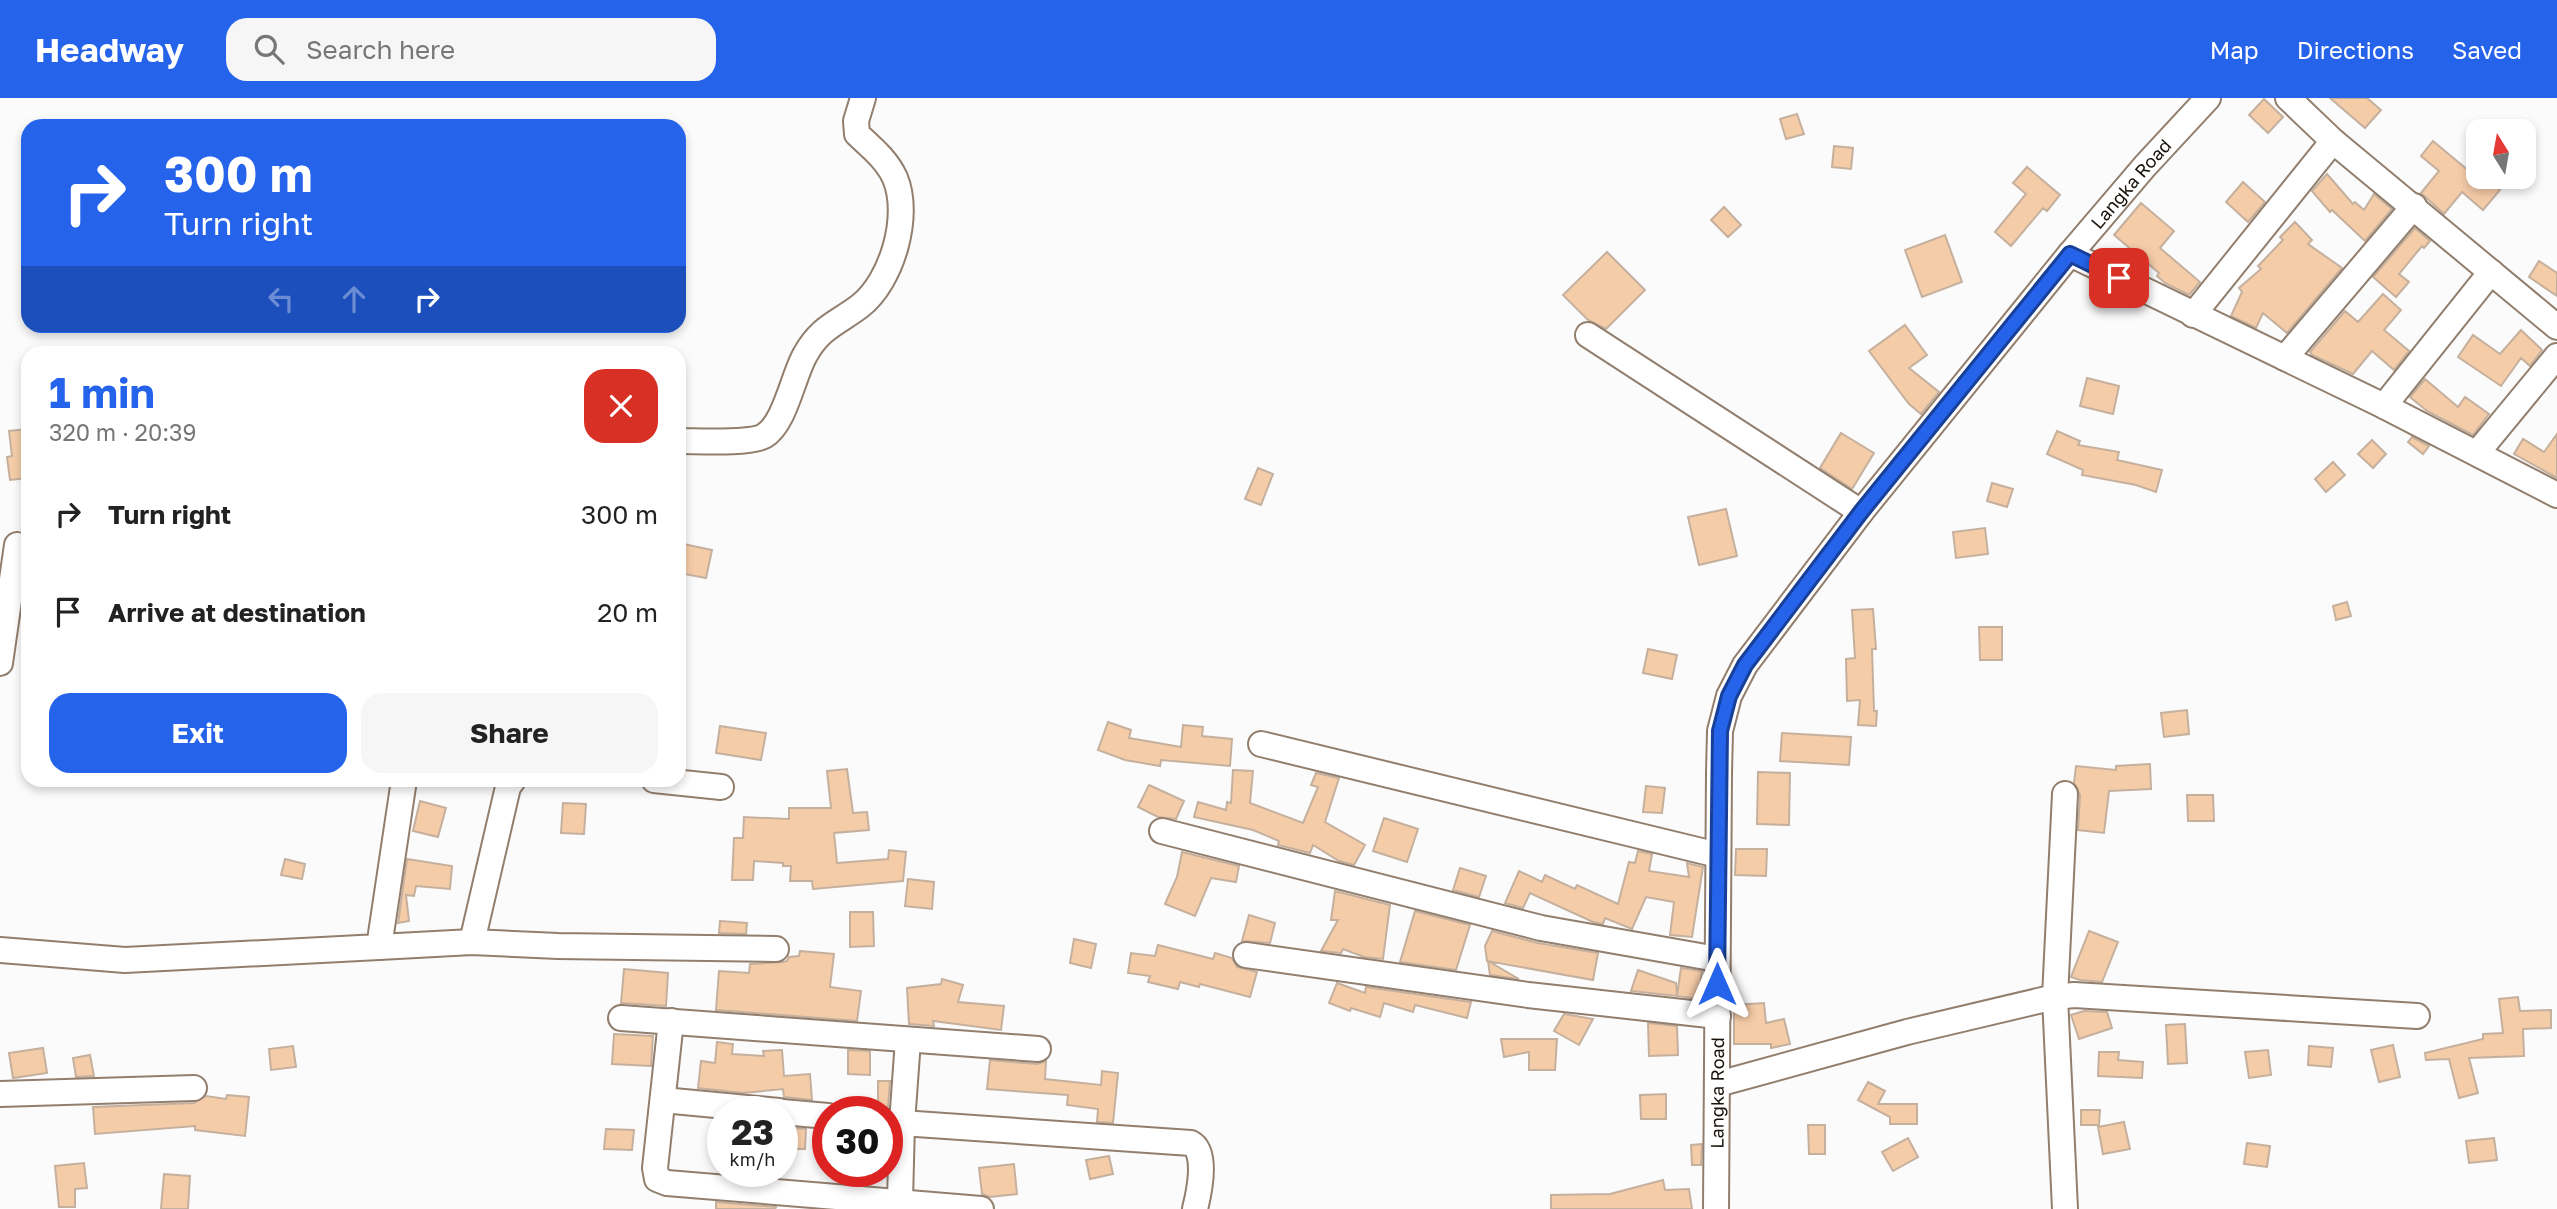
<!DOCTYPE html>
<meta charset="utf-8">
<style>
:root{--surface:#fff;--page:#f6f6f6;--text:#222;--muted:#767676;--accent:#2563eb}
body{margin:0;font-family:"Golos Text",sans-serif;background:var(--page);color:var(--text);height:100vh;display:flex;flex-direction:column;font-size:26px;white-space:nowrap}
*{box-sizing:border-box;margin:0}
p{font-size:23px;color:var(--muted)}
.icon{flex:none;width:38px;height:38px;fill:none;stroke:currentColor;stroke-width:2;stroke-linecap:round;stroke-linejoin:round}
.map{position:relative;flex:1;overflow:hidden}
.drawer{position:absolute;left:21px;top:248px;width:665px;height:441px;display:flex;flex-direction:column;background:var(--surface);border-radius:21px;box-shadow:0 4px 10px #0003}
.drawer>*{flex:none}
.banner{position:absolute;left:21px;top:21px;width:665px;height:214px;border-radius:21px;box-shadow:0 4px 10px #0003;background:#2563eb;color:#fff;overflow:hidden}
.needle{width:46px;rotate:349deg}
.fabs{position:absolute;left:2466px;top:21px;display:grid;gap:14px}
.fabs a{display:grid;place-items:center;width:70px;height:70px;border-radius:14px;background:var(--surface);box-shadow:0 4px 10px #0003;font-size:35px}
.speed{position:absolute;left:707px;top:998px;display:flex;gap:14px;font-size:35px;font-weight:700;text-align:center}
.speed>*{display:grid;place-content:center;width:91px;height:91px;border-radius:50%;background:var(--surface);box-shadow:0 4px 10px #0003;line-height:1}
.speed small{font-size:18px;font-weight:400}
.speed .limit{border:10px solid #d22;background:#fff;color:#111}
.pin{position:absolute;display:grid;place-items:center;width:60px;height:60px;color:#fff;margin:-30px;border-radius:14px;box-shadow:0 4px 10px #0006}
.me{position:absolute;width:77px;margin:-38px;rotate:0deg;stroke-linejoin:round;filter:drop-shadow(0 0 5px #0008)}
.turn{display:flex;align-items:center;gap:24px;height:147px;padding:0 28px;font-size:32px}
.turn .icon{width:91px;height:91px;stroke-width:2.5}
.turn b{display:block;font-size:49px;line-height:60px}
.lanes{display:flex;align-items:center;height:66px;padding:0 28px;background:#0003;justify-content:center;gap:35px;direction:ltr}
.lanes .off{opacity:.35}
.round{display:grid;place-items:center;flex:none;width:74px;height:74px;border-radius:21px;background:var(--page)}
.summary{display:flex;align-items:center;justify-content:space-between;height:119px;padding:0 28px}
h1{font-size:42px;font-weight:700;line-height:52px;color:var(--accent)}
.primary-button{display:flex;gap:14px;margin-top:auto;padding:14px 28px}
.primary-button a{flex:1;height:80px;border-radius:21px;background:var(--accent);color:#fff;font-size:28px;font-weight:700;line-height:80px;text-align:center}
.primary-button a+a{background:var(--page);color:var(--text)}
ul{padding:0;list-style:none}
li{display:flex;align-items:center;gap:21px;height:98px;padding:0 28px}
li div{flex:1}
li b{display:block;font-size:26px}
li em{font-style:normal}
header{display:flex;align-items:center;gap:42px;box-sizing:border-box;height:98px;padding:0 35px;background:var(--accent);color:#fff}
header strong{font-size:33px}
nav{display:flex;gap:38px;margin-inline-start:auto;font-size:24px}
.search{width:490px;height:63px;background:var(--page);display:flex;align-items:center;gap:18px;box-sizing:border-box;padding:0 24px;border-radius:21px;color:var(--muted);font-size:26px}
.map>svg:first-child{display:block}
.building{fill:#f5cca8;stroke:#c5b09e;stroke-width:2}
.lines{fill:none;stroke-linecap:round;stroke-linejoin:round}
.minor-casing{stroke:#927e6d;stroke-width:28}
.minor{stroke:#fff;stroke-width:24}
.route-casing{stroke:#184099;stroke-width:18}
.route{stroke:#2563eb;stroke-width:12}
.labels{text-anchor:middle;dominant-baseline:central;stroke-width:7;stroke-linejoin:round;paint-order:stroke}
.street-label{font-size:18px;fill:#1a130c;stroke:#fff}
</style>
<header>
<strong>Headway</strong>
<div class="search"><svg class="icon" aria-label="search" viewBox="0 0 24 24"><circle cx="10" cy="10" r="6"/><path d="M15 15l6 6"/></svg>Search here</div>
<nav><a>Map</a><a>Directions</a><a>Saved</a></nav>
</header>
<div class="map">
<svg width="2557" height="1111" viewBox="0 0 2557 1111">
<rect width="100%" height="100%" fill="#fbfbfb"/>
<path class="building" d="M2330,0h37l14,12 -16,18z
M2264,1l19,18 -15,16 -19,-18z
M1797,16l7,20 -18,5 -6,-20z
M2433,43l42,35 3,-4v5h6l16,13 -17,20 -21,-18 -18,22 -23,-21 18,-22 -18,-15z
M1834,48l19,2 -2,21 -19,-2z
M2027,69l33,28 -13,16 -4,-3 -32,38 -16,-14 31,-38 -13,-11z
M2327,76l26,30 2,-2 9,8 10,-16 18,15 -27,32 -33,-31 -2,2 -18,-21z
M2243,84l22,20 -17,20 -22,-20z
M2141,105l33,28 -14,17 40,34 -11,13 -24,-12 -8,-7 2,-3 -45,-38z
M1724,109l17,18 -13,12 -17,-17z
M2295,124l17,18 -4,4 34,24 -55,65 -24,-20 -7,15 -25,-12 11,-24 -3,-4 22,-19 -3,-3 25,-26 -3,-3z
M2415,130l15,13 -6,7 -2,-2 -23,28 10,8 -13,15 -23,-20z
M1945,137l17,47 -40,15 -17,-47z
M1607,154l38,38 -39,39 -18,-9 -25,-25z
M2539,163l18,12v23l-28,-19z
M2383,196l18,16 -17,20 25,21 -15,19 -22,-19 -19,23 -41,-19 -2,-3 35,-41 13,11z
M1905,227l22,30 -18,13 30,24 -18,22 -12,-10 -40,-53z
M2521,232l21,20 -12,16 -9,-8 -20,28 -43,-29 15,-22 27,19z
M2087,280l32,8 -6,28 -33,-8z
M2425,281l33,28 7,-10 24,17 -16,21 -46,-24 -17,-14z
M28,331v49l-18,2 -3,-23 5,-1 -3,-25z
M2057,333l23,10 -2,4 41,7 -2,8 45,10 -6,22 -20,-7 -54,-10 1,-5 -36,-16z
M1841,335l33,20 -22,36 -32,-21z
M2557,336v44l-43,-24 9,-15 21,13z
M2412,339l17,9 -6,8 -15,-12z
M2372,342l14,14 -13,14 -15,-14z
M2333,364l12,13 -19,17 -11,-13z
M1258,370l15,6 -12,31 -16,-6z
M1992,385l21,6 -6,18 -20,-6z
M1726,411l11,47 -38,9 -11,-48z
M1985,430l3,26 -32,4 -3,-26z
M679,445l33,7 -6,28 -27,-5z
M2347,504l4,14 -15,4 -3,-14z
M1873,511l3,40h-4l2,62h3l-1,15 -18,-1 2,-25 -13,1 -1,-42 9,-1 -3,-48z
M1979,529h23v33h-22z
M1648,551l29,6 -5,24 -29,-6z
M2187,612l2,24 -25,3 -3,-24z
M1108,624l23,8 -2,8 52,9 2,-22 20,2 -1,9 30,3 -2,27 -69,-6 -1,6 -35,-6 -27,-10z
M720,628l46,7 -5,27 -45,-7z
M1782,635l69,4 -2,28 -69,-4z
M2150,666l1,25 -42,2 -5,42 -26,-3 2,-35 -6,-12 2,-17 40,4v-4z
M847,671l6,44 14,-1 2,18 -35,3 3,30 51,-4 1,-9 17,2 -3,29 -90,8 -1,-8h-22l1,-15h-8v-3l-29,-2 -1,19h-21l2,-42h9l1,-21 45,2v-11h42l-4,-37z
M1233,672l20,1 -3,32 53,20 15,-36 -7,-2 5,-12 23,5 -14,44 40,23 -11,20 -15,-4 -26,-16 -3,8 -32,-8 1,-4 -26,-11 -59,-13 4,-15 28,8 1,-8 4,1z
M1758,674l32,1 -1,52 -32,-1z
M1149,687l35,16 -8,18 -18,-2 -20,-10z
M1646,688l19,2 -3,25 -19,-1z
M2187,697h26l1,26h-26z
M420,703l26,7 -8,29 -25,-6z
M563,705l23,1 -2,30 -23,-1z
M1384,720l34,11 -11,33 -34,-11z
M1736,751h31l-1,27 -31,-1z
M1638,753l14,3 -3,17 40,6 -2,-14 16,4 -11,70 -22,-2 4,-33 -28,-5 -14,32 -27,-11 -2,6 -10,-2 -63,-29 -7,15 -18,-5 14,-32 23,11 3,-7 30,14 2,-4 41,19 11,-42 6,1z
M1182,754l57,14 -3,16 -25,-4 -16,38 -30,-12 12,-27z
M285,761l20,5 -3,15 -21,-4z
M407,761l45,7 -2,23 -34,-3 -2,10 -8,-1 3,26 -11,2z
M1460,770l26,8 -7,21 -26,-7z
M908,781l26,3 -2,27 -27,-3z
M1335,793l55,14 -7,54 -19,-2 -21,-8 -2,4 -20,-2 17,-31h-7z
M1415,813l55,14 -14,45 -56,-8z
M850,814h23l1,34 -24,1z
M1249,817l26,8 -5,20 -28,-2z
M720,823l27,2 -1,11 -27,-1z
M1492,833l46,12 60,10 -5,27 -106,-19 -2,-15z
M2089,833l29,11 -16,40 -22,-2 -9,-3z
M1074,841l22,5 -5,24 -21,-5z
M1158,847l55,14 2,-6 17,5 5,9 20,5 -7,25 -50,-13 -1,3 -19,-5 -2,7 -30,-7 2,-6 -22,-3 3,-20 24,3z
M800,853l34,3 -4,33 31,4 -4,30 -141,-11 3,-39 30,2 1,-9 33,-2 4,-1 2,-4 10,-1z
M1488,863l31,18 -29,-4z
M1681,870l21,3 -3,28 -22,-3z
M624,871l44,4 -2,33 -45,-3z
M1638,872l38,13 1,13 -46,-5z
M942,881l21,6 -5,17 46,4 -3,24 -68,-9 1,5 -25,-2 -2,-36 34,-4z
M1337,885l28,10 1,-6 105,15 -4,16 -52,-13 -2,7 -29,-9 -4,14 -29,-9 -1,3 -21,-8z
M2518,899l2,14 31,-1v18l-28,1 1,27 -55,2 9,35 -19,5 -10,-39 -23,1 -1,-7 58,-14v-5l20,-1 -4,-34z
M1764,905l2,20 18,-4 6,25 -19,4v-4h-37v-39z
M2084,913l23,1 5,16 -33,11 -8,-24z
M1564,916l29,5 -14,26 -25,-14z
M1648,925l29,3 1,29 -29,1z
M2185,926l2,39 -19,1 -2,-39z
M614,936l39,2 -2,30 -39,-2z
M1501,941h56l-2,31h-26v-18l-25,5z
M717,944l16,2 -1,10 32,2 -1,-5 19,-1 2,26 26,-2 2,26 -28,-3 -1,-8 -40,4 -45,-5 3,-27 14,2z
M2393,947l7,32 -21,5 -8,-32z
M293,948l3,21 -25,3 -2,-21z
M2309,948l24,2 -2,19 -23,-2z
M43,950l4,25 -34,5 -4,-25z
M848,952l22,1v24l-22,-1z
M2268,952l3,25 -22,3 -4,-26z
M2099,954h20l-1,8 25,2 -1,16 -44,-2z
M90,957l4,21 -18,1 -3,-19z
M990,962l47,4 9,-3 -1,18 56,6 1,-14 16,2 -5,50 -16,-1 1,-13 -31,-4 1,-10 -81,-6z
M878,983h12l-2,26 -10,4z
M1868,984l17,9 -7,13h39v20h-27v-7l-32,-17z
M1666,996v25h-25l-1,-24z
M227,997l22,2 -4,39 -50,-6v-4l-100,8 -2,-27 101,-4 12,-7 20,3z
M2081,1012h19l-1,15h-18z
M2124,1024l6,27 -27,5 -5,-27z
M1808,1027h17v29h-16z
M782,1029l24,2 -1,20h-23z
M606,1031l28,1 -2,20 -28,-1z
M1908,1040l10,19 -25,14 -11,-19z
M2494,1040l3,22 -28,3 -3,-22z
M2247,1045l23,3 -3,21 -23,-3z
M1702,1046l-1,21h-9l-1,-20z
M1109,1058l4,18 -23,5 -4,-19z
M84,1065l3,25 -12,1v18h-16l-4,-41z
M1014,1066l3,30 -27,3 -8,-3 -3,-26z
M718,1073h60l-1,6z
M164,1076l26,2 -2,33h-27z
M1663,1082l2,10 24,-1 3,20h-141v-14l59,-1z
M716,1104l60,5 -1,2h-59z"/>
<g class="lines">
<defs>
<g id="minor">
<path d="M2288,0l45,43 224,186"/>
<path d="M2070,156l314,152 173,89"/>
<path d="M2193,217l140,-174"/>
<path d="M1588,237l273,177"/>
<path d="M2285,260l129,-152"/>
<path d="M2384,308l107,-134"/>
<path d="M679,343c20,0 70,3 85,-5 21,-12 29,-60 41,-81 15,-28 33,-32 55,-49 32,-25 51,-90 35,-128 -8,-18 -24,-31 -38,-44l-1,-13 7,-23"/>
<path d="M2477,355l80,-97"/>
<path d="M0,565l17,-118"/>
<path d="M1261,646l457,111"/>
<path d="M654,682l67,7"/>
<path d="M1162,733l379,97 176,31"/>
<path d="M472,844l36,-155 5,-7"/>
<path d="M379,849l93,-5 86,4 218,3"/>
<path d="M0,852l125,10 254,-13 25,-167"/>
<path d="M1246,857l282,40 190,21"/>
<path d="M621,920l417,31"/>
<path d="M671,923l-16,147 2,11 10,4 314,26"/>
<path d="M1718,986l189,-52 148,-35 19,-2 343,21"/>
<path d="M0,996l194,-6"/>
<path d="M663,1002l116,11"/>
<path d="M782,1014l46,4"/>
<path d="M887,1024l304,21c17,9 8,50 4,66"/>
<path d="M900,1103l2,-78 6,-83"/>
<path id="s1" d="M1716,1111l3,-436 1,-42 9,-35 16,-31 116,-153 209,-258 75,-88 63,-68"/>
<path d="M2065,1111l-10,-212 10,-203"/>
</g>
</defs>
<use href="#minor" class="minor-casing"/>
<use href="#minor" class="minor"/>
</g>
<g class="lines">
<defs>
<path id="route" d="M1717,886l3,-253 9,-35 16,-31 116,-153 209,-258 49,24"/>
</defs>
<use href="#route" class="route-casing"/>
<use href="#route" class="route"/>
</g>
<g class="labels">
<g class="street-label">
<text stroke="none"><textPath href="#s1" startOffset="1166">Langka Road</textPath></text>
<text stroke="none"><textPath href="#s1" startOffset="116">Langka Road</textPath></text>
</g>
</g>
</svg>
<div class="fabs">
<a><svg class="needle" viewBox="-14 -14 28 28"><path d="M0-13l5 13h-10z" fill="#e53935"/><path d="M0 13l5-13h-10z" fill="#767676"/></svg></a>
</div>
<div class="speed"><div>23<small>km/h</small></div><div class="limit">30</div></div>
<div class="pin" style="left:2119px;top:180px;background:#d93025"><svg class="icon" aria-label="arrive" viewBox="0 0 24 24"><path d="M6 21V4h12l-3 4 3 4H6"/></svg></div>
<svg class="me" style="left:1717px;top:886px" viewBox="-20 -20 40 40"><path d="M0-17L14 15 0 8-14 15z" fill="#2563eb" stroke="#fff" stroke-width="4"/></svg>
<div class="banner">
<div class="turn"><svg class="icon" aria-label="right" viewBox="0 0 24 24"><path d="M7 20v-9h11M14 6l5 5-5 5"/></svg><div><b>300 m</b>Turn right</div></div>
<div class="lanes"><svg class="icon off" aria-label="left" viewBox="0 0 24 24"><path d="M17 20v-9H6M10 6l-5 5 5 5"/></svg><svg class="icon off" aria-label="ahead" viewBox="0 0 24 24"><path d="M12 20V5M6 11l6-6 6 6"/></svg><svg class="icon" aria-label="right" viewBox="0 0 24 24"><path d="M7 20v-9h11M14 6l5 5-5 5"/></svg></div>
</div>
<section class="drawer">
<div class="summary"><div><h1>1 min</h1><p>320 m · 20:39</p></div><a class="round" style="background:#d93025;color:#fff"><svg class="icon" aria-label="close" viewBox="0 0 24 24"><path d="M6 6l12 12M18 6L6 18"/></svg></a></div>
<ul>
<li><svg class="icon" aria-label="right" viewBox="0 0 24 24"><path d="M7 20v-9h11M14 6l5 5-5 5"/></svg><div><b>Turn right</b></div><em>300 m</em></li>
<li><svg class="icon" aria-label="arrive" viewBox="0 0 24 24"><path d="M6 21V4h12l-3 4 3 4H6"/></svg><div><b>Arrive at destination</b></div><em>20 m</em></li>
</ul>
<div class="primary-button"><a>Exit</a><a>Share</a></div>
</section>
</div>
